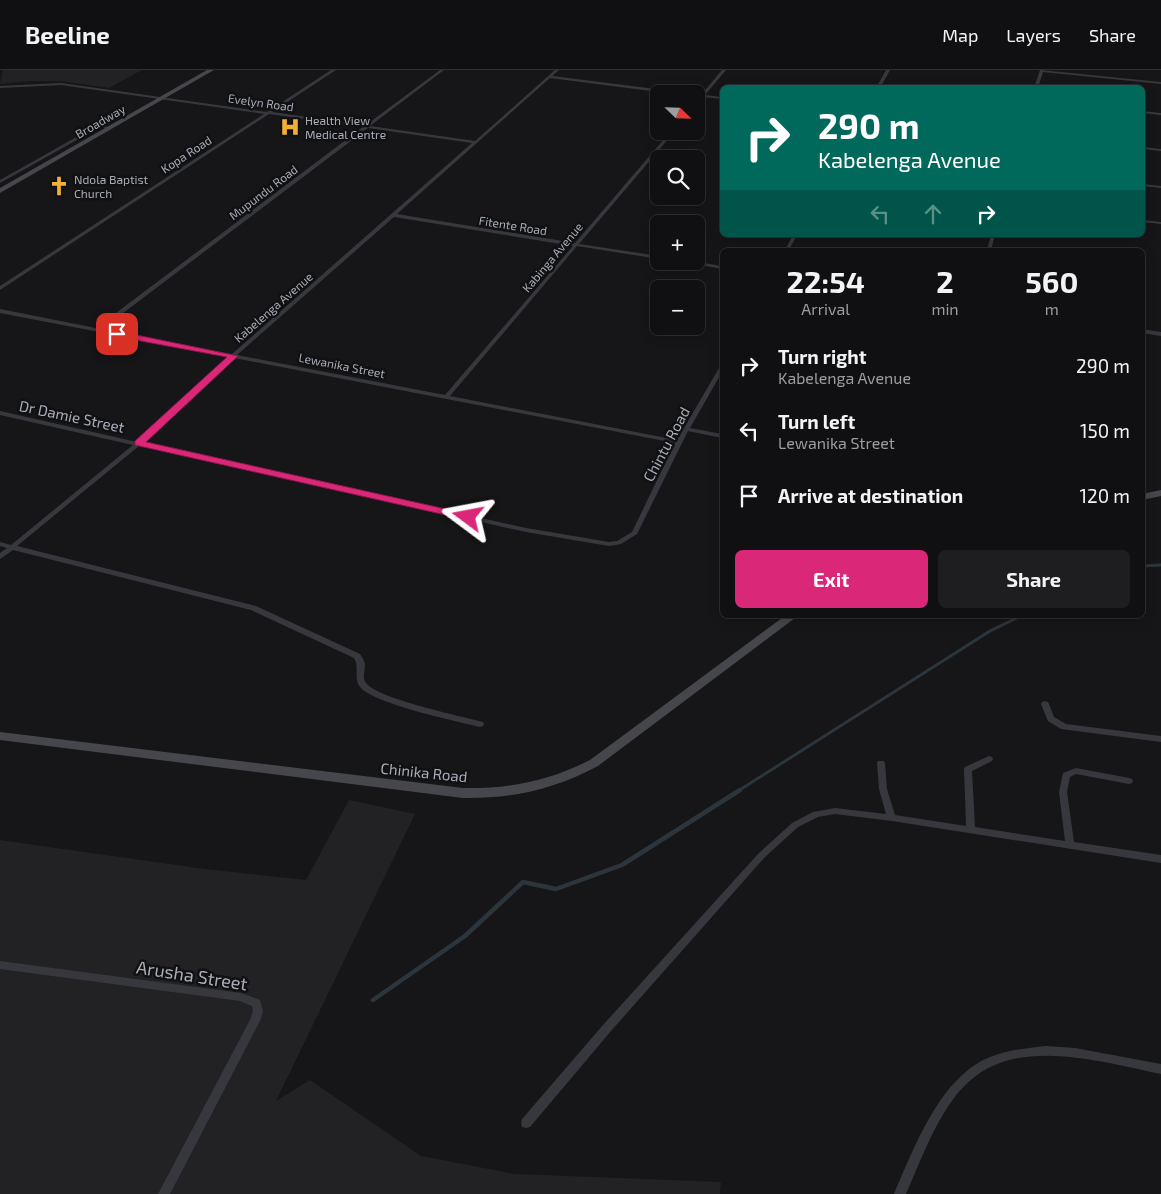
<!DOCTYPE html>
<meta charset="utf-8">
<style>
:root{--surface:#101012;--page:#1e1e20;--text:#f1f3f6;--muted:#9c9d9f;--line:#303032;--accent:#db2777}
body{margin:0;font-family:"Exo 2",sans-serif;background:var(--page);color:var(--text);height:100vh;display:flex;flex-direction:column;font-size:19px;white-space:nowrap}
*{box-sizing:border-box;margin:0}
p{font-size:16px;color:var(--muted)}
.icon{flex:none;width:28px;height:28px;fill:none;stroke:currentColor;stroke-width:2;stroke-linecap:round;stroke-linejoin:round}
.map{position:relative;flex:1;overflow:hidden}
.sheet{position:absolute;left:720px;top:178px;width:425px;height:370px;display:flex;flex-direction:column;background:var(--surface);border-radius:8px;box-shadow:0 2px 12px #0003,0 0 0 1px var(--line)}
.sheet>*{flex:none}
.top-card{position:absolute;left:720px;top:15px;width:425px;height:152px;border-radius:8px;box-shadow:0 2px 12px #0003,0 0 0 1px var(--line);background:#00695c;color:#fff;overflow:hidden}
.needle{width:32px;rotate:113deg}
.tools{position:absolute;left:650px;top:15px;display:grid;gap:10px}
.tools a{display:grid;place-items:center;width:55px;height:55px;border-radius:8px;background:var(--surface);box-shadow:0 2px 12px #0003,0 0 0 1px var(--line);font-size:25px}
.pin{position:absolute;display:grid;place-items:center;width:42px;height:42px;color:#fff;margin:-21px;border-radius:10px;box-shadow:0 2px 8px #0006}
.me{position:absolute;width:55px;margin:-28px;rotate:283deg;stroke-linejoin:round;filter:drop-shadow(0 0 4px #0008)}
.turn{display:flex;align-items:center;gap:18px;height:105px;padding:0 15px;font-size:22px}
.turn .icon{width:65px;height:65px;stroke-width:2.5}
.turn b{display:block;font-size:35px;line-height:42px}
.lanes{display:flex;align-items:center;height:48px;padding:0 15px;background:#0003;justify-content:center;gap:25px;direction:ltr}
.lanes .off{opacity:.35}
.eta{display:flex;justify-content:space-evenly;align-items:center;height:85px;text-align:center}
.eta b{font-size:30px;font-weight:700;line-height:35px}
.cta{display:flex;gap:10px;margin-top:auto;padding:10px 15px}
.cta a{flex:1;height:58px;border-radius:8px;background:var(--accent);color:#fff;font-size:20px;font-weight:700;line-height:58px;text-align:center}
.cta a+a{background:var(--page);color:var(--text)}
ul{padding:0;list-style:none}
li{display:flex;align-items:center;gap:15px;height:65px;padding:0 15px}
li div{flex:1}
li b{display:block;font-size:19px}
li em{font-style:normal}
header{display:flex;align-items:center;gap:30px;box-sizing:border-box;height:70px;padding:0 25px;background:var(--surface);border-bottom:1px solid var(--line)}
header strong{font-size:24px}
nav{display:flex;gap:28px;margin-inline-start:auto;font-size:18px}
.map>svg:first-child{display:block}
.built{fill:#222225}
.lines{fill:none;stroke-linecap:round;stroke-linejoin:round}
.stream-far1{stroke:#2c353c;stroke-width:3}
.stream{stroke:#2c353c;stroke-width:4.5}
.minor{fill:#37383d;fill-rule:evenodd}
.secondary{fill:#45474d;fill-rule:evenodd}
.route{fill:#db2777;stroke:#8e194d}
.labels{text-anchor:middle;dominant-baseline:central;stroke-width:5;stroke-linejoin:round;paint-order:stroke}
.far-street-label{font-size:12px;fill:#a8adb8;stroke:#111113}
.far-poi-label{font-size:12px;fill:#a8adb8;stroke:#111113;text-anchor:start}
.street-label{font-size:15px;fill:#a8adb8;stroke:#111113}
.near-street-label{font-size:18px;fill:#a8adb8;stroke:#111113}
</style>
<header>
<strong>Beeline</strong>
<nav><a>Map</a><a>Layers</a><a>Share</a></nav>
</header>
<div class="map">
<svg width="1161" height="1124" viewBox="0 0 1161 1124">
<rect width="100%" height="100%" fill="#161618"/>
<path class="built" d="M3,0h139l-33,18 -49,-7h-28l-32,3z
M349,730l66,14 -139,287 34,-21 111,76 94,18 206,8 -1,12h-720v-354l204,29 102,11z"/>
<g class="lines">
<path class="stream-far1" d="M1142,496l19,-1
M738,721l252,-160 33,-16"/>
<path class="stream" d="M373,930l92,-64 58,-54 33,7 66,-24 118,-75"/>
<path class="minor" d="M331,0h5l-64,42 94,13 74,-55h4l-74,56 105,15 80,-71h4l-7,6 135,17 -13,1 -124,-16 -153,136 178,29 96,-112h4l-96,113 80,12v3l-82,-13 -127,150 227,44 42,-72 3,-2v6l-32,56 32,6v4l-34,-7 -51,103 -16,10 -12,2 -83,-14 -387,-86 -122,100 239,60 104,48c1,2 3,4 4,7 3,6 -3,16 2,22 12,16 95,33 117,39l1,2 -1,2 -3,1c-24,-6 -106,-23 -120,-40 -7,-9 0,-20 -6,-29l-103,-48 -238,-60 -13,9v-6l7,-5 -7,-2v-4l11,3 122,-100 -133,-30v-4l137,31 92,-85 -229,-44v-4l96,19 267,-201 -94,-13 -269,176v-4l264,-172 -203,-29 -61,3v-2l61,-3 206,29zM368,58l104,15 -240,211 -130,-25zM394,147l179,29 -128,149 -208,-40zM234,288l441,85 -43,89 -15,9 -8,1 -83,-14 -383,-85z
M722,0h4l-21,25 17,2v2l-19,-2 -7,7v-4l4,-4 -1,-2h3z
M886,0h4l-10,18h-4z
M1040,0l121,12v2l-118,-12 -5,16h-4z
M1142,41l19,2v2l-19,-2z
M98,55l14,3 -2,1 -10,-2 -100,56v-3z
M1142,77l19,2v2l-19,-2z
M1142,114l19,2v2l-19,-2z
M1142,150l19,2v2l-19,-2z
M793,165h4l-8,15h-4z
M991,165h4l-4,15h-4z
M679,191h12l31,5v3z
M1142,259l19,3v4l-19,-3z
M1045,631l3,1 1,2 5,13 12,7 95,12v6l-100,-13 -13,-8 -1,-2 -6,-15 1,-2z
M989,686l3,1 1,2 -1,2 -20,10 3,56 90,14 -6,-49 4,-19 13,-5 53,10 3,1 1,2 -1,2 -3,1 -53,-10 -6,3 -3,15 7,50 87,13v8l-269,-42 -57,-7 -17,3 -20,10 -34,31 -153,173 -81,96 -4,1 -4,-1 -1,-4 1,-4 81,-94 155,-171 34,-31 21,-11 22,-4 51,6 -7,-25 -2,-26 1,-2h6l1,2 2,26 8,26 71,11 -2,-57 1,-2z
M0,891l241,32 19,7 3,10 -2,9 -91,175h-12l93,-176 2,-8 -1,-4 -12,-5 -240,-32z
M1046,976l29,2 86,16v10c-49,-10 -118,-30 -166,-9 -18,7 -35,23 -46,40 -18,27 -30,59 -43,89h-12c20,-46 46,-117 96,-137 18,-7 37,-9 56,-11z"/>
<path class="secondary" d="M207,0h7l-214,123v-5z
M1161,420v6l-19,4v-6z
M786,545h13l-201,151c-43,23 -86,33 -135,32l-463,-58v-8l463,56c46,1 86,-7 127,-28z"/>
</g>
<path class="route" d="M117,261l121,25 -92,86 322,72 5,3 -5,3 -333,-75v-4l92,-84 -113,-21v-4z"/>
<defs>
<symbol id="hospital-bare" viewBox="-9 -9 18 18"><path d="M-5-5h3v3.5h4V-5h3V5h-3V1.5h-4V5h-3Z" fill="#f2b134" stroke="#111113" stroke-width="2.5" paint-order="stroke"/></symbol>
<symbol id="church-bare" viewBox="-9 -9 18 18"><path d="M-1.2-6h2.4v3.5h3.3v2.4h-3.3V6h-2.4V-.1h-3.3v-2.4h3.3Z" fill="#f2b134" stroke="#111113" stroke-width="2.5" paint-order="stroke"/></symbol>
</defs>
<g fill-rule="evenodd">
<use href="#hospital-bare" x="276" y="43" width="28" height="28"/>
<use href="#church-bare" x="45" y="102" width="28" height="28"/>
</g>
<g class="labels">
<g class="far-street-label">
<text transform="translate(261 32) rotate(8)">Evelyn Road</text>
<text transform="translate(100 51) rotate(-30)">Broadway</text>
<text transform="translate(186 84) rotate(-33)">Kopa Road</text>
<text transform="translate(263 122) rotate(-37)">Mupundu Road</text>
<text transform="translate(513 155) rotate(9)">Fitente Road</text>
<text transform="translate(552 187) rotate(-50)">Kabinga Avenue</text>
<text transform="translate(273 237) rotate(-41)">Kabelenga Avenue</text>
<text transform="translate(342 295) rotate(11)">Lewanika Street</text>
</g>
<g class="far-poi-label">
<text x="305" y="50">Health View<tspan x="305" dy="14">Medical Centre</tspan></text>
<text x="74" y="109">Ndola Baptist<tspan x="74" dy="14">Church</tspan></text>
</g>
<g class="street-label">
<text transform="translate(72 346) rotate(12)">Dr Damie Street</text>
<text transform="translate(666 374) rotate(-62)">Chintu Road</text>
<text transform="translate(424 702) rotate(6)">Chinika Road</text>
</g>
<g class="near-street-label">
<text transform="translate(192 905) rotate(9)">Arusha Street</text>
</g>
</g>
</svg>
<div class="tools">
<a><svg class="needle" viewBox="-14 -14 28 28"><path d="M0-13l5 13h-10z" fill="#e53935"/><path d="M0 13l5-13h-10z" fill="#9c9d9f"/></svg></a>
<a><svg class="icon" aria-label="search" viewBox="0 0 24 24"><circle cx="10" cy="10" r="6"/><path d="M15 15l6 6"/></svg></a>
<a>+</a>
<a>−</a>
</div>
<div class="pin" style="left:117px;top:264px;background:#d93025"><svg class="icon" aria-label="arrive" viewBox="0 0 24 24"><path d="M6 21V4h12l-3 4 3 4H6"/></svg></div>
<svg class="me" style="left:468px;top:447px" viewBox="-20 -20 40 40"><path d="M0-17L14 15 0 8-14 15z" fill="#db2777" stroke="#fff" stroke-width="4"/></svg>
<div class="top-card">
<div class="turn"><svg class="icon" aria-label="right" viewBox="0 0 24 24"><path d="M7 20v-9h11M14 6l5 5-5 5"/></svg><div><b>290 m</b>Kabelenga Avenue</div></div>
<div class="lanes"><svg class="icon off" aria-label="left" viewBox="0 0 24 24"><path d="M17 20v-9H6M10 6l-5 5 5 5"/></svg><svg class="icon off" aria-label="ahead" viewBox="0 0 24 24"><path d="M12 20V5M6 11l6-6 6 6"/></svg><svg class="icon" aria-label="right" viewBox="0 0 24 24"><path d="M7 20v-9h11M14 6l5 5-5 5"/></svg></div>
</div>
<section class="sheet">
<div class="eta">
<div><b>22:54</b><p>Arrival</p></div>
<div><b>2</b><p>min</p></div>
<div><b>560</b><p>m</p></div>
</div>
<ul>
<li><svg class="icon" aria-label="right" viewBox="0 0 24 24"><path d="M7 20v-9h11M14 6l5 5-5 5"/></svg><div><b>Turn right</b><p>Kabelenga Avenue</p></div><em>290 m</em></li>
<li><svg class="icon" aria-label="left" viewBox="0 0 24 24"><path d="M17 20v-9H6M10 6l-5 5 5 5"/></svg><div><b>Turn left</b><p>Lewanika Street</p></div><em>150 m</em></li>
<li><svg class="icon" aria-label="arrive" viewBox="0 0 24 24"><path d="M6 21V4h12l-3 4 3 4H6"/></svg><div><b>Arrive at destination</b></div><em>120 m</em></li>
</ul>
<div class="cta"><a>Exit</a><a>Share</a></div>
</section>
</div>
